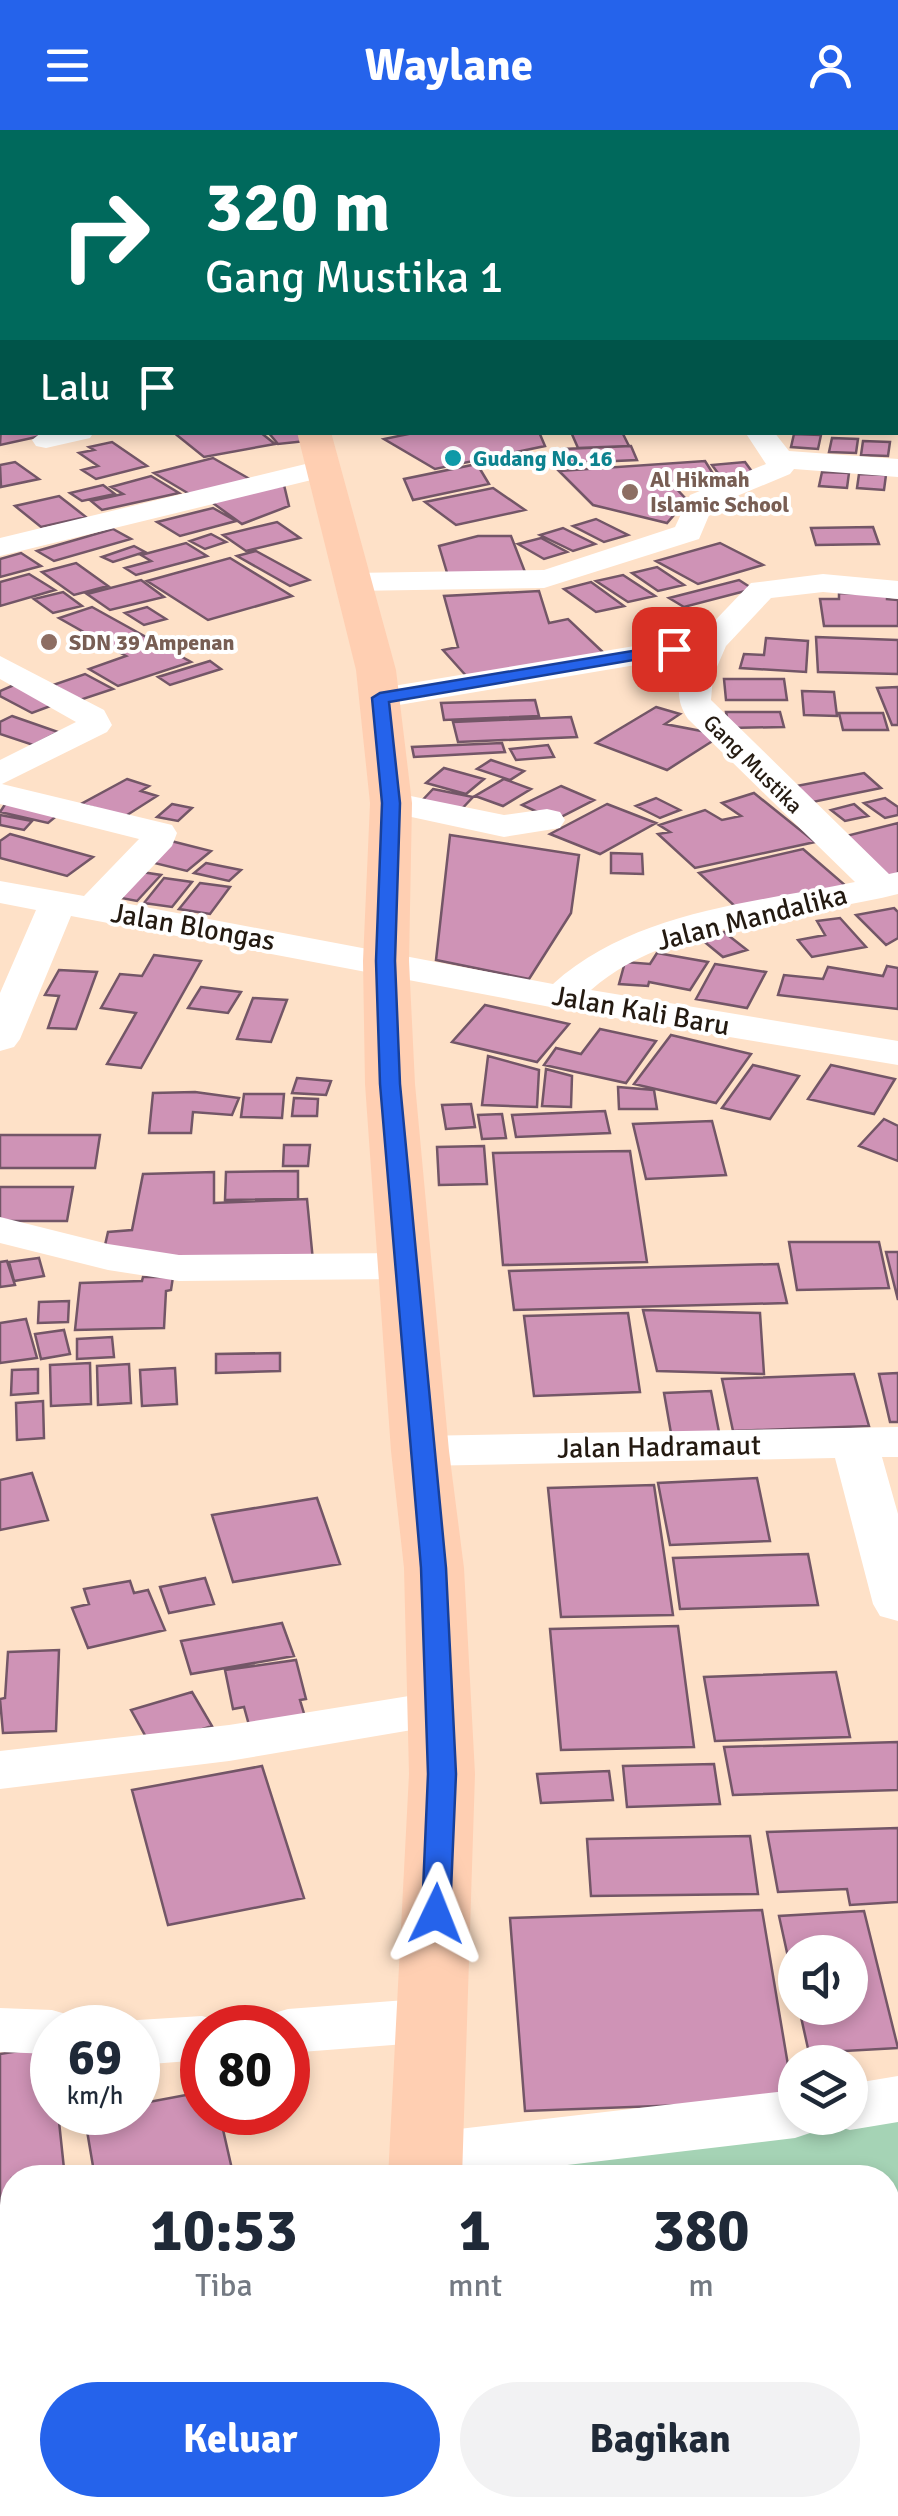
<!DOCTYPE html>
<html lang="id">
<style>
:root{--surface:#fff;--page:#f2f2f3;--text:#1f2937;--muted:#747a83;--accent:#2563eb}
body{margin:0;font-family:Signika,sans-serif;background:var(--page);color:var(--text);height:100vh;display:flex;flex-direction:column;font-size:38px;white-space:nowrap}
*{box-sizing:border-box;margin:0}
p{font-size:32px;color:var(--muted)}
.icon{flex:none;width:55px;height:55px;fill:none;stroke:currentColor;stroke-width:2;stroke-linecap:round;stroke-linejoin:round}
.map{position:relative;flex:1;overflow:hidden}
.side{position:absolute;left:0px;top:2035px;width:900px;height:352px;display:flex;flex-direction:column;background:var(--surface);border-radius:40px 40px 0 0;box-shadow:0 5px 15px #0003}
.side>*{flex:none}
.hud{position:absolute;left:0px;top:0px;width:900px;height:305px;box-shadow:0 5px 15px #0003;background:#00695c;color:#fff;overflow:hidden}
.tools{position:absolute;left:778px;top:1805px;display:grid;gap:20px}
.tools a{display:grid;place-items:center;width:90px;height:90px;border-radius:50%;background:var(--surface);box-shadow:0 5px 15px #0003;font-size:50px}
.speed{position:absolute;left:30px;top:1875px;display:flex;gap:20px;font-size:50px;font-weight:700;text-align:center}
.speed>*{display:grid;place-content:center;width:130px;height:130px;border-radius:50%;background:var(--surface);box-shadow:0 5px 15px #0003;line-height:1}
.speed small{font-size:25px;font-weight:400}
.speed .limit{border:15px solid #d22;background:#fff;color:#111}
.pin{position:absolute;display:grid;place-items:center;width:85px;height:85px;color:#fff;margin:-42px;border-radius:20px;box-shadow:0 5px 15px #0006}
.me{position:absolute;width:110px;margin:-55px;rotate:2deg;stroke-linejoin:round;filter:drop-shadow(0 0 8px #0008)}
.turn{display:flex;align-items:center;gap:35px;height:210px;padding:0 40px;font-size:45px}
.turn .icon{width:130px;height:130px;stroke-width:2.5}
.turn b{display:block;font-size:70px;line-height:85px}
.then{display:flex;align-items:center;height:95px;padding:0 40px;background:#0003;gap:20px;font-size:38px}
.eta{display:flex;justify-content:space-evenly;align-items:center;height:170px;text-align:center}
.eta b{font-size:60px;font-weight:800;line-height:70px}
.action{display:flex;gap:20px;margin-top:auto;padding:20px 40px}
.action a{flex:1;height:115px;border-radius:60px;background:var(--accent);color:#fff;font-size:40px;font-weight:800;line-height:115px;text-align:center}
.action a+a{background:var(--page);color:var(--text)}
header{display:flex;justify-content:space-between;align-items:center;height:130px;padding:0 40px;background:var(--accent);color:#fff;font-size:45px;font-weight:800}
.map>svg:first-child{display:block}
.green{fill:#a5d3b5}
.building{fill:#cf93b6;stroke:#735667;stroke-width:2.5}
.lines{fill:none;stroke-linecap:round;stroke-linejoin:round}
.service{fill:#fff;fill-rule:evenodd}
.minor{fill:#fff;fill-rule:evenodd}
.trunk{fill:#ffcfb2;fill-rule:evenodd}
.route{fill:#2563eb;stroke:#184099;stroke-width:2.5}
.culture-dot{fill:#0f9aa8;stroke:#fff;stroke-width:4}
.education-dot{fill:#8d6e63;stroke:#fff;stroke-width:4}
.labels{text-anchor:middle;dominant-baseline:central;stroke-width:8;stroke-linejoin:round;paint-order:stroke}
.far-culture-label{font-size:22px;font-weight:bold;fill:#0d838f;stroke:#fff;text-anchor:start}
.far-education-label{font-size:22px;font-weight:bold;fill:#785e54;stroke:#fff;text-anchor:start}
.far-street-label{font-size:22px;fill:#241a11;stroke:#fff}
.street-label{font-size:28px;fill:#241a11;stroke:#fff}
</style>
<header><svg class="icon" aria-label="menu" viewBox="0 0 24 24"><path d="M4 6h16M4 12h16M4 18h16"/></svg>Waylane<svg class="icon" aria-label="person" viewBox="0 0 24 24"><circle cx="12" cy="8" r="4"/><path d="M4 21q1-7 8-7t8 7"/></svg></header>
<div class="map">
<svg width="898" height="2386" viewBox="0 0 898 2386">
<rect width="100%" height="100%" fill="#fee1c8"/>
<path class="green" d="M898,1960v426h-407v-11h397v-327h-390v-16l297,-44h55z"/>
<path class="building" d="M2,278v24l48,2 -50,11z
M173,302h87l15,12 -71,13z
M268,302h31l7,9 -28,3z
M418,302h121l6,14 -110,23 -51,-30z
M571,302h51l7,14 -51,2z
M794,304l27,1 -3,14 -27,-2z
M832,308l26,1 -2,14 -27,-1z
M863,311l27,1 -2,14 -27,-1z
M112,312l35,24 -51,13 -14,-9 16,-4 -19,-13 15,-3 -5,-3z
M631,316l6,14 -67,3 -6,-14z
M213,328l42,24 -59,16 -42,-25z
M705,331l12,19 -45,4 15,16 -20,23 -74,-18 -34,-34z
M15,332l24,17 -38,8 -1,-22z
M745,332l8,11 -33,3 -8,-11z
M477,334l12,20 -76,16 -9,-21z
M822,342l27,1 -2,15 -28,-2z
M859,344l27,1 -2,15 -27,-2z
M151,346l28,17 -77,17 -11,-9 32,-7 -12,-7z
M103,355l12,9 -33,7 -12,-8z
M284,355l5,21 -47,18 -32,-23z
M493,358l32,22 -69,15 -31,-23z
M59,366l27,21 -45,10 -26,-21z
M213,378l23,13 -56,15 -23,-14z
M596,389l32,16 -24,7 -31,-16z
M277,392l23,16 -54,13 -23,-16z
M873,397l6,17 -63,1 -5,-17z
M563,398l32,16 -22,7 -33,-16z
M113,399l18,10 -77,22 -17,-10z
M211,404l15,8 -21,7 -15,-8z
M478,406h33l14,36 -77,4 -9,-30z
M541,408l26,14 -23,7 -26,-15z
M186,413l21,13 -71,19 -11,-7 26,-7 -10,-6z
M720,413l43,22 -65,19 -42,-23z
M134,416l11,6 -32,10 -11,-5z
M256,421l53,29 -19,6 -53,-30z
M21,423l20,13 -41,11v-18z
M230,428l62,38 -84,24 -61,-39z
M76,433l32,23 -34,9 -32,-23z
M657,437l27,18 -26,6 -26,-18z
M29,444l26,16 -55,16v-24z
M623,445l32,21 -27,6 -32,-21z
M141,450l23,17 -54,13 -23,-16z
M739,450l14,9 -69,18 -15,-9z
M591,452l33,24 -28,6 -32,-23z
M539,461l10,32 19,-4 39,37 -138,23 -26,-29 15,-3 -14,-51z
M63,462l19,14 -29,7 -19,-14z
M839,463l48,1v5l11,1v26h-74l-4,-27h19z
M92,477l99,55 -73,24 -29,-17 37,-13 -67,-38z
M147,477l19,12 -22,6 -19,-12z
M816,507l82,3v34l-80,-2z
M766,508l42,3 -2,31 -66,-4 4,-14 20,1z
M210,531l11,8 -51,16 -12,-8z
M85,544l28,15 -33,11 -27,-15z
M724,549h60l3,21h-61z
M14,555l39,20 -21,8 -32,-17v-5z
M898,557v38h-6l-15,-37z
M802,561l32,1 3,24 -33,-1z
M535,570l4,16 -95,4 -3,-17z
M656,577l24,7 -15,10 57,11 -55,35 -71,-27z
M726,582h54l4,15 -55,1z
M839,583h44l5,17h-45z
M12,586l46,16 -25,13 -33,-11v-12z
M571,587l6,20 -119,5 -5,-20z
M502,613l3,9 -91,5 -2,-10z
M548,615l6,12 -38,3 -6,-11z
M491,630l33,11 -14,9 -33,-11z
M444,638l40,11 -18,15 -40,-11z
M864,643l17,15 -78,16 -17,-16z
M127,649l22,7 -8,5 16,5 -33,21 -43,-13z
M504,649l27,10 -28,17 -28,-10z
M561,656l33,14 -39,20 -33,-15z
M433,659l40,8 -16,17 -40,-8z
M754,663l61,49 -120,26 -37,-34 12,-2 -11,-7 46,-15 17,10 19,-4 -19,-13z
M656,668l24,12 -20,8 -24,-12z
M885,668l13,9v8l-13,3 -21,-15z
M6,673l53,11 -11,9 -48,-11z
M172,674l20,4 -14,13 -21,-4z
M607,674l49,19 -56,31 -50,-20z
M854,674l14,12 -23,5 -14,-11z
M0,685l32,6 -8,9 -24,-5z
M898,693v51l-15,4 -49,-39z
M10,704l83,23 -26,19 -67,-18v-17z
M450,705l129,20 -8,58 -42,66 -93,-19z
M171,711l40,10 -24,20 -41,-10z
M803,719l43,37 -106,25 -41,-38z
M611,723l31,1 1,20 -32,-1z
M206,733l35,7 -12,11 -35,-8z
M135,741l26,4 -24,26 -26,-5z
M164,748l28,4 -20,25 -28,-4z
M200,753l30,4 -20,27 -31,-5z
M894,778l4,4v26l-12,7 -30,-30z
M840,788l26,29 -54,10 -14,-17 27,-5 -8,-14z
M724,802l23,18 -24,7 -22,-18z
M657,823l51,9 -18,28 -41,-8 -1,4 -29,-2 6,-22 25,2z
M154,825l47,6 -60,107 -34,-4 29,-51 -35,-5 19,-34 22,2z
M715,834l51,8 -19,36 -51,-9z
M887,836l11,2v41l-120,-14 6,-20 39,4 5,-12 55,9z
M59,840l38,2 -21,57 -28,-1 11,-32 -14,-1z
M201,857l40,5 -13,21 -40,-5z
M253,868l34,2 -16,42 -34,-3z
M485,875l84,19 -32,38 -85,-20z
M600,899l56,12 -30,42 -82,-18 12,-17 25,6z
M671,905l80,19 -35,49 -82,-19z
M488,926l51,14 -2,37 -55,-2z
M753,935l46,11 -29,43 -48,-11z
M831,935l64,14 -21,35 -66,-15z
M546,939l26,7 -1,31 -29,-1z
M297,948l34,3 -5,14 -34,-2z
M618,957l36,3 3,19h-38z
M195,962l44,6 -7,17 -39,-3 -2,21h-42l4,-40z
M244,964h40l-2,24 -41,-1z
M294,968l24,1 -1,17h-25z
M471,974l4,23 -29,2 -4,-24z
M605,981l5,22 -94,4 -4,-22z
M502,984l4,24 -24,1 -4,-24z
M884,989l14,7v35l-39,-15z
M712,991l14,54 -80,4 -13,-55z
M0,1005h100l-5,33h-95z
M284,1015h26l-2,21h-25z
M484,1016l3,38 -48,1 -2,-38z
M630,1021l17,111 -144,3 -10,-112z
M298,1041v28l-73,1 1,-28z
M214,1042v31l93,-4 6,62 -210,-7 5,-22 24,-2 11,-56z
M0,1057h73l-6,34h-67z
M789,1112h90l10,46 -92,2z
M886,1122h12v48z
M39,1128l5,18 -30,5 -5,-19z
M7,1131l8,24 -15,2v-25z
M778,1134l9,39 -273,7 -5,-39z
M143,1147h30l-2,13 -5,1 -2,37 -89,2 5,-47 62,-2z
M69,1171l-1,21 -30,1 1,-21z
M643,1180l117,3 4,61 -107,-3z
M628,1183l12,79 -106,4 -10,-80z
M26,1189l11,39 -37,5v-40z
M64,1200l6,24 -29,5 -6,-25z
M112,1207l2,20 -37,2v-20z
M280,1223v18l-64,2v-19z
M90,1233l1,41 -40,2 -1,-41z
M129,1234l2,39 -33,2 -1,-39z
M175,1238l2,36 -35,2 -2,-36z
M38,1239v24l-27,2 1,-25z
M898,1243v49h-8l-11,-48z
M854,1244l15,52 -136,5 -11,-52z
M711,1261l9,46 -48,2 -8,-46z
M43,1271l1,37 -27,2 -1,-37z
M32,1343l16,47 -48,10v-50z
M757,1348l13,63 -100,4 -12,-62z
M654,1355l19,130 -112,2 -13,-129z
M317,1368l23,66 -107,18 -21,-67z
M808,1424l10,51 -138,4 -7,-51z
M205,1448l9,26 -45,9 -9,-26z
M130,1451l4,12 14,-3 17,40 -77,18 -16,-40 17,-4 -5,-15z
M282,1493l12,33 -103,18 -10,-33z
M678,1496l16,121 -133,3 -11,-121z
M59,1520l-3,81 -53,2 -3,-34 5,-1 3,-46z
M296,1530l10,39 -6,1 8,27 -56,9 -8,-29 -11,2 -8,-39z
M836,1542l14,65 -135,4 -11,-64z
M192,1562l20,34 -61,20 -20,-36z
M898,1612v48l-165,5 -9,-48z
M714,1634l6,40 -93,3 -4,-41z
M262,1636l42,132 -136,27 -36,-135z
M609,1641l4,29 -72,3 -4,-29z
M898,1698v74l-48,3 -3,-16 -69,3 -11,-60z
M750,1706l8,58 -167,2 -4,-57z
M762,1780l32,191 -269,10 -15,-193z
M864,1781l34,137 -89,5 -10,-45h51v-56h-55v37l-16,-73z
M50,1916l2,66h6l7,66h-53v130l-12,2v-256z
M202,1962v20h17l15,66h-139l-11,-65 54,-1v-8z
M12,2320v55h251l3,11h-265l-1,-64z
M736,2375h108l5,11h-108z"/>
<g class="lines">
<path class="service" d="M243,0h33l1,1 -35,1z
M582,2375h34v11h-34z"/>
<path class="minor" d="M0,68h2v14h-2z
M2,165v16l-2,1v-16z
M42,302h52l-4,6 -44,10 -10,-2 -4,-6z
M745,302h29l15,19 109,8v18l-104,-8 -4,5 -77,32 -14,33 -155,49 -193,3 -11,-2 -4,-7 4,-7 11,-2 193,-3 131,-43 15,-32 76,-31z
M322,330l10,3 4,6 -4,6 -332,81v-18z
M823,444l75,7v18l-75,-7 -52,6 -45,48 -13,30 -2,24 178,174 9,-2v22c-95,24 -232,29 -307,96l307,51v24l-337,-56 -490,-93 -51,123 -6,8 -14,4v-58l36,-83 -36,-7v-22l84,15 55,-57 -139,-35v-44l76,-38 -76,-43v-23l104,54 8,15 -5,7 -105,52 170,41 5,8 -5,13 -53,56 434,82c81,-73 200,-81 302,-102l-167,-163c-15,-22 -9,-40 1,-63l-308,52 -12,-3 -5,-7 5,-7 12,-3 320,-53 50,-52z
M391,662l113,23 43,-6 13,3 5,8 -5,8 -56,9 -125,-27 -6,-7 6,-7z
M0,1087l108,27 71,11 227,-2 16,4 6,9 -6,9 -16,4 -227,2 -71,-11 -108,-27z
M898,1297v30h-16l16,57v107l-18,-5 -7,-12 -38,-146 -415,8 -17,-5 -7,-10 7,-10 17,-5z
M440,1561l19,5 7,13 -7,13 -230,39 -229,28v-38l229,-26z
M432,1868l21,6 8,16 -8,16 -21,6 -144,11v-25h-27l6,-13 21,-6z
M0,1878l52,2 21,6 6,12h-27v26l-52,-2z
M202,1886l21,6 3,6h-24v32l-64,5v-37h-21l21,-8z
M898,1946v46l-48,8 -21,-6 -3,-6h24v-34z
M795,1960v28h28l-7,13 -21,7 -338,40 -54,-4 -8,-17 8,-17 22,-7z
M12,2182v54l-12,2v-54z"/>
<path class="trunk" d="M257,0h28l1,2h-27z
M297,302h34l65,238 16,133 -3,158 6,123 34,367 15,117 11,206 -13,404h-74l21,-404 -5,-206 -13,-117 -26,-367 -2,-123 7,-158 -14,-133z
M363,2375h82l-1,11h-82z"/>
</g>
<path class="route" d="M674,514l6,2v6l-291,50 11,101 -5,158 5,123 46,484 10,206 -6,140 -4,8 -10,3 -10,-3 -4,-8 6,-140 -7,-206 -41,-484 -4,-123 6,-158 -10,-105 8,-5z"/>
<circle class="culture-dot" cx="453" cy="328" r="10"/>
<g class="education-dot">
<circle cx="630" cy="362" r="10"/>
<circle cx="49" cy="512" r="10"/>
</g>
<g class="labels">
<g class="far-culture-label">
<text x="473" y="328">Gudang No. 16</text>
</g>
<g class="far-education-label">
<text x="650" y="349">Al Hikmah<tspan x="650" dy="25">Islamic School</tspan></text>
<text x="69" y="512">SDN 39 Ampenan</text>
</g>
<g class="far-street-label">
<text transform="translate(753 634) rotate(45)">Gang Mustika</text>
</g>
<g class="street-label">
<text transform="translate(752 788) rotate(-14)">Jalan Mandalika</text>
<text transform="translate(193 797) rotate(10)">Jalan Blongas</text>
<text transform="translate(641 881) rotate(10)">Jalan Kali Baru</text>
<text transform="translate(659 1317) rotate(-1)">Jalan Hadramaut</text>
</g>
</g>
</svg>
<div class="tools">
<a><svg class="icon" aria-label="sound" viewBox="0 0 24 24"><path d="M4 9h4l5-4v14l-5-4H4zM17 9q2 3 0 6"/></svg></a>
<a><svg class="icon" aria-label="layers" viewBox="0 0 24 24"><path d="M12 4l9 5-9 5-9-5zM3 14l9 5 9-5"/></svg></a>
</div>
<div class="speed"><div>69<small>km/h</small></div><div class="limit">80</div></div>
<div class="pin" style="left:674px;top:519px;background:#d93025"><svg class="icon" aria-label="arrive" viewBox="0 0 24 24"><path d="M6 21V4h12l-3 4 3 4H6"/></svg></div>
<svg class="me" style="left:436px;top:1784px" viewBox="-20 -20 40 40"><path d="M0-17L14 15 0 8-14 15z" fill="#2563eb" stroke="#fff" stroke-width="4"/></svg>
<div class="hud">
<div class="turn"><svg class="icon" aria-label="right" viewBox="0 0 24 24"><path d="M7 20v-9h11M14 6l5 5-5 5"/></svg><div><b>320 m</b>Gang Mustika 1</div></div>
<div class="then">Lalu<svg class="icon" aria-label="arrive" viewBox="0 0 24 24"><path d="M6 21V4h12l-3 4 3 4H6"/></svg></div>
</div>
<section class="side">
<div class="eta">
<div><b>10:53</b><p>Tiba</p></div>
<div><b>1</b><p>mnt</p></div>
<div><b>380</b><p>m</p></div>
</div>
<div class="action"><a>Keluar</a><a>Bagikan</a></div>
</section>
</div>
